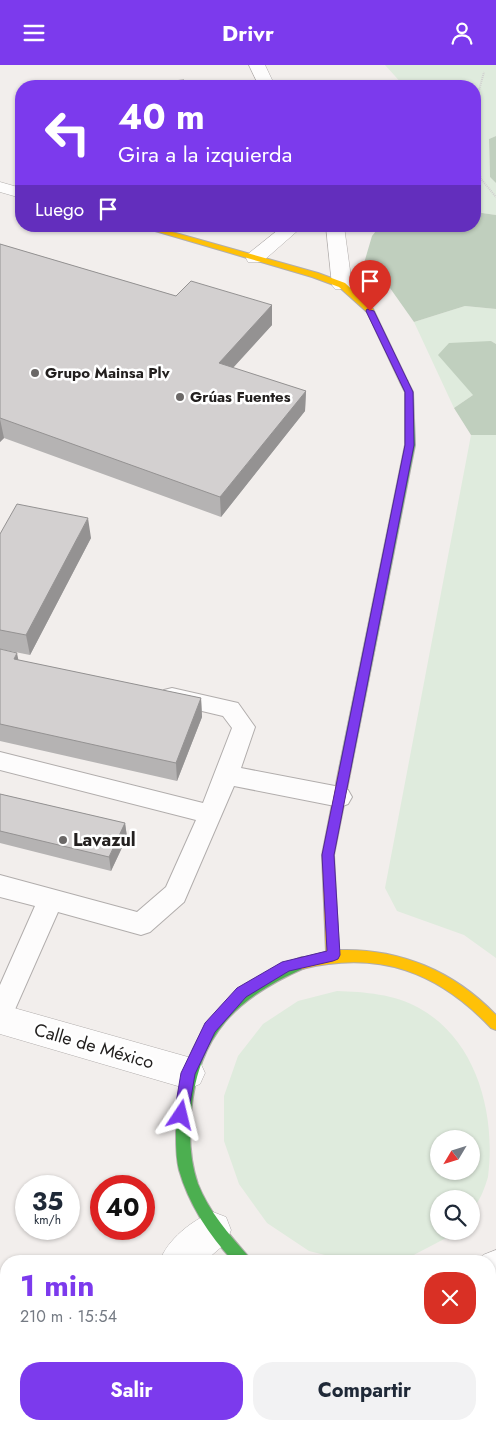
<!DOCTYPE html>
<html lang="es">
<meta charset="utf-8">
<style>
:root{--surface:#fff;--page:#f2f2f3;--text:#1f2937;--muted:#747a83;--accent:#7c3aed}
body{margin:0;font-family:Jost,sans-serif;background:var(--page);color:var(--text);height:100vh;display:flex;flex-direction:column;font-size:19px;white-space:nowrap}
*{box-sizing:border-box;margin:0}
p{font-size:16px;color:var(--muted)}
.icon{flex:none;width:28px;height:28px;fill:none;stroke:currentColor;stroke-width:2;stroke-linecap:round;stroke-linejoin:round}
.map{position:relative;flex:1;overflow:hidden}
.details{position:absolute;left:0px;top:1190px;width:496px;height:175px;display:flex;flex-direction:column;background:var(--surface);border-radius:20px 20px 0 0;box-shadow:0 1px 4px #0004}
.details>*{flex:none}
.guide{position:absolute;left:15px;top:15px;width:466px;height:152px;border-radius:20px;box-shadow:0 1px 4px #0004;background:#7c3aed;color:#fff;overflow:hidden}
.needle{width:32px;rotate:232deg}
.controls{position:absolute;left:430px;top:1065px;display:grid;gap:10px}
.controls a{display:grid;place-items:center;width:50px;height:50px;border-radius:50%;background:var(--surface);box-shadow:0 1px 4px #0004;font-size:25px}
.speed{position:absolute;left:15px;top:1110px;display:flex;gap:10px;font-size:25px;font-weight:700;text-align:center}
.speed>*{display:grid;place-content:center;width:65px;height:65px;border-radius:50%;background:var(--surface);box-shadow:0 1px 4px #0004;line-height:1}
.speed small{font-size:12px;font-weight:400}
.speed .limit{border:8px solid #d22;background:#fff;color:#111}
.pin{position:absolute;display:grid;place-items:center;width:42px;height:42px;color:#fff;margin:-51px -21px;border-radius:50% 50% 50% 0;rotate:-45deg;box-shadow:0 0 5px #0007}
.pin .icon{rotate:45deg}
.me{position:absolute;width:55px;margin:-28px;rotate:10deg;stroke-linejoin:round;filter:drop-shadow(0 0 4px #0008)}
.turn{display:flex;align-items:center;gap:18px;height:105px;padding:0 20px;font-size:22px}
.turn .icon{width:65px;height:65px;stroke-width:2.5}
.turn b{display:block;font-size:35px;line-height:42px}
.then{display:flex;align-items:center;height:48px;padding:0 20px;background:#0003;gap:10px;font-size:19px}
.round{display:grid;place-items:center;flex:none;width:52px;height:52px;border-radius:20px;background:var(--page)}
.head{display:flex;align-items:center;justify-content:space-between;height:85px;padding:0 20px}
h1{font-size:30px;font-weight:700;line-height:38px;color:var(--accent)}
.cta{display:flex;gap:10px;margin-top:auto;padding:10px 20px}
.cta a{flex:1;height:58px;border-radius:20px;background:var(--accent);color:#fff;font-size:20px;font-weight:700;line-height:58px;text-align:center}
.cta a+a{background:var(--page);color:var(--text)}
header{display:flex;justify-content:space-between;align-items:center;height:65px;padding:0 20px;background:var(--accent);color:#fff;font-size:22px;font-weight:700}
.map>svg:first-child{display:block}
.green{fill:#dfebdd;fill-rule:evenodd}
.forest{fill:#c0cfbe}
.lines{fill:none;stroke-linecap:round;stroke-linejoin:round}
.lane-casing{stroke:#b1adac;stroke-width:2}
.street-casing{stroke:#b1adac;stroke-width:1}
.fast-casing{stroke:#b1adac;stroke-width:2}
.slow-casing{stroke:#b1adac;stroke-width:2}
.path{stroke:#d0cfcf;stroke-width:2;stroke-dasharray:1 1;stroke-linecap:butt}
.lane{fill:#fdfcfc;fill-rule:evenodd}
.street{fill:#fdfcfc;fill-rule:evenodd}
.fast{fill:#4caf50;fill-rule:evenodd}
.slow{fill:#ffc107;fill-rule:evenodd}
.wall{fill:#b5b3b3}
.shaded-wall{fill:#949292}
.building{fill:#d3d0d0;stroke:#949292}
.route{fill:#7c3aed;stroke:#51269a}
.poi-dot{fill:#6b6867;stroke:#fff;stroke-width:2}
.labels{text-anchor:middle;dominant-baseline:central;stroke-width:5;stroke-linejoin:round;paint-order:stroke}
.far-poi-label{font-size:15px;font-weight:bold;fill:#23201f;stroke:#fff;text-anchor:start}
.poi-label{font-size:18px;font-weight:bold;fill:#23201f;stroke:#fff;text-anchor:start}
.street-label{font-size:18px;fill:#23201f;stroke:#fff}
</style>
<header><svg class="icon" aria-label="menu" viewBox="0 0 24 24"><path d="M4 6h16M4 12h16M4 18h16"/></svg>Drivr<svg class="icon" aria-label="person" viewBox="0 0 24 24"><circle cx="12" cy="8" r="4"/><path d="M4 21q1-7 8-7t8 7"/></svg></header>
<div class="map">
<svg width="496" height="1365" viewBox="0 0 496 1365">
<rect width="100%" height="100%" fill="#f2eeec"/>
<path class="green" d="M385,0h111v71l-7,3 1,38 6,6v32l-21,-3v-126h-71z
M465,241l31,3v35l-5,-3 -18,54 -19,13 -40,-86z
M471,370h25v523l-32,-23 -67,-24 -12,-23z
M337,926c28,1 57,3 82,17 58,32 77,106 69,169 -4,13 -8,24 -17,34v-12h-32v32h14l-5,6 -42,22 -57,2 -40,-10 -42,-28 -28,-39 -15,-43v-45l14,-40 25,-32 35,-23zM439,1074h32v32h-32z"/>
<path class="forest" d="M496,71v47l-6,-6 -1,-38z
M475,147l21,3v94l-31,-3 -51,16 -24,-34 -28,-18 10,-34 8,-10h95z
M491,276l5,3v91h-25l-17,-27 19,-13 -35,-40 11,-12z"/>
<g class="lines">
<defs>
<path id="lane" d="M172,623l66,15 17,24 -14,41 99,19 8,3 4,7 -4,7 -8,3 -106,-21 -50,116 -34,30 -9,3 -83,-23 -49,111 -9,3v-41l35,-79 -35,-9v-22l137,37 29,-25 30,-67 -196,-50v-18l203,51 29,-75 -9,-12 -59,-14 -3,-6 3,-6z"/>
<path id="street" d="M249,0h16l10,21h-16z
M0,117l21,6v10l-21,-6z
M283,161h20l-41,36h-14l-2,-4 2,-4z
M326,161h18l8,59 -3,4h-14l-3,-4z
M0,939l188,53 12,5 5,11 -5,11 -12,5 -188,-55z
M213,1147l13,5 5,13 -5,13 -21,18h-45c7,-21 32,-41 53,-49z
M496,1185v41l-6,3v-33h-13l6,-6z
M20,1359h42l-3,6h-42z"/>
<path id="fast" d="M404,314l3,1 6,12 2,53 -64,324 -2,3h-8l-2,-3 66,-324v-53l-5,-10z
M302,892l5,2 1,4 -1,4c-70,30 -109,67 -116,146 -2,24 -1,48 7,71 11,28 31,50 50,72l3,5h-18c-24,-26 -44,-56 -54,-91 -3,-12 -3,-25 -3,-38 0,-49 15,-96 51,-131 20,-21 48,-34 75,-44z"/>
<path id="slow" d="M138,161h13l167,47 27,10 28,26 35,73 -4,3 -4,-3 -33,-70 -28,-25 -27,-10z
M345,699l4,2 2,3 -17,86 5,95c60,-2 115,21 157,65v15l-5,-2c-53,-56 -112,-78 -189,-59l-5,-2 -1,-4 1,-4 29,-7 -4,-97 17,-86 2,-3z"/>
</defs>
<use href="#lane" class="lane-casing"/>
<use href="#street" class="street-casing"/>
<use href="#fast" class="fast-casing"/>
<use href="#slow" class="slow-casing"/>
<path class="path" d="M475,40l9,-33
M475,92l6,22 15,18"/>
<use href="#lane" class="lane"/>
<use href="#street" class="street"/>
<use href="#fast" class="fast"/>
<use href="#slow" class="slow"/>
</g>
<path class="wall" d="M0,179l176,52 96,9v20l-39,43 73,23 -1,20 -84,106 -217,-79 -4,4z
M0,469l91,4 -61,117 -30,-6z
M0,584l18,11 183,38 1,19 -25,64 -177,-40z
M0,729l125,29 2,14 -16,34 -111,-28z"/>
<path class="shaded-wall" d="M184,15l1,6h-8z
M272,240v20l-53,58v-20z
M306,326l-1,20 -84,106 -1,-20z
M0,354l4,19 -4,4z
M88,453l3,20 -61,117 -4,-20z
M17,588l4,20 -7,-14z
M201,633l1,19 -25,64 -1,-18z
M125,758l2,14 -16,34 -2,-14z"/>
<path class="building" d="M184,15l-7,6h-64z
M0,179l176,52 15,-15 81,24 -53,58 87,28 -86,106 -220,-79z
M17,439l71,14 -62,117 -26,-5v-96z
M0,584l17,4 -3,6 187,39 -25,65 -176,-39z
M0,729l125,29 -16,34 -109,-26z"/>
<path class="route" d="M367,244l7,2 39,81 1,53 -80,410 6,100 -2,4 -5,2 -44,10 -43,26 -31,35 -20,42 -7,41 -2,5 -5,2 -5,-2 -2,-5 7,-42 24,-50 32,-35 45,-26 45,-11 -5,-96 83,-410v-53l-39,-81z"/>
<g class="poi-dot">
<circle cx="35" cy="308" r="5"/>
<circle cx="180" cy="332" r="5"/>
<circle cx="63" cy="775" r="5"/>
</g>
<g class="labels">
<g class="far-poi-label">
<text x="45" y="308">Grupo Mainsa Plv</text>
<text x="190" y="332">Grúas Fuentes</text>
</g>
<g class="poi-label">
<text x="73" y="775">Lavazul</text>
</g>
<g class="street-label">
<text transform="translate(94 981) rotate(16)">Calle de México</text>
</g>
</g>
</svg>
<div class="controls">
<a><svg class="needle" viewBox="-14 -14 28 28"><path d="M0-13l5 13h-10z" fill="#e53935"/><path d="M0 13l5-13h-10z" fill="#747a83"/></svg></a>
<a><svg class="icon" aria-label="search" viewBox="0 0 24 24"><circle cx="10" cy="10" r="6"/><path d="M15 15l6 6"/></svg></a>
</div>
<div class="speed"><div>35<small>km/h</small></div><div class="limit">40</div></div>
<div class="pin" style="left:370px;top:246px;background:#d93025"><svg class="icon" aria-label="arrive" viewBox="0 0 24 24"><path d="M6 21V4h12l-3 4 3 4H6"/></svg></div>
<svg class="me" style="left:181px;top:1050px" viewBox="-20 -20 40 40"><path d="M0-17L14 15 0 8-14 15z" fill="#7c3aed" stroke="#fff" stroke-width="4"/></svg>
<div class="guide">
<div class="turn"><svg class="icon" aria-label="left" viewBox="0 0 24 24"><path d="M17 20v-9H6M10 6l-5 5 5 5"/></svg><div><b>40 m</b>Gira a la izquierda</div></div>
<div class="then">Luego<svg class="icon" aria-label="arrive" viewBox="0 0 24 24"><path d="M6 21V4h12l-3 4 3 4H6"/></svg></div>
</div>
<section class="details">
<div class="head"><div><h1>1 min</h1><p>210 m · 15:54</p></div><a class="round" style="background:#d93025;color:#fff"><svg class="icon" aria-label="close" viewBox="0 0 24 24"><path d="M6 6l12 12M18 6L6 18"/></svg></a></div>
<div class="cta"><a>Salir</a><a>Compartir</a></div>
</section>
</div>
